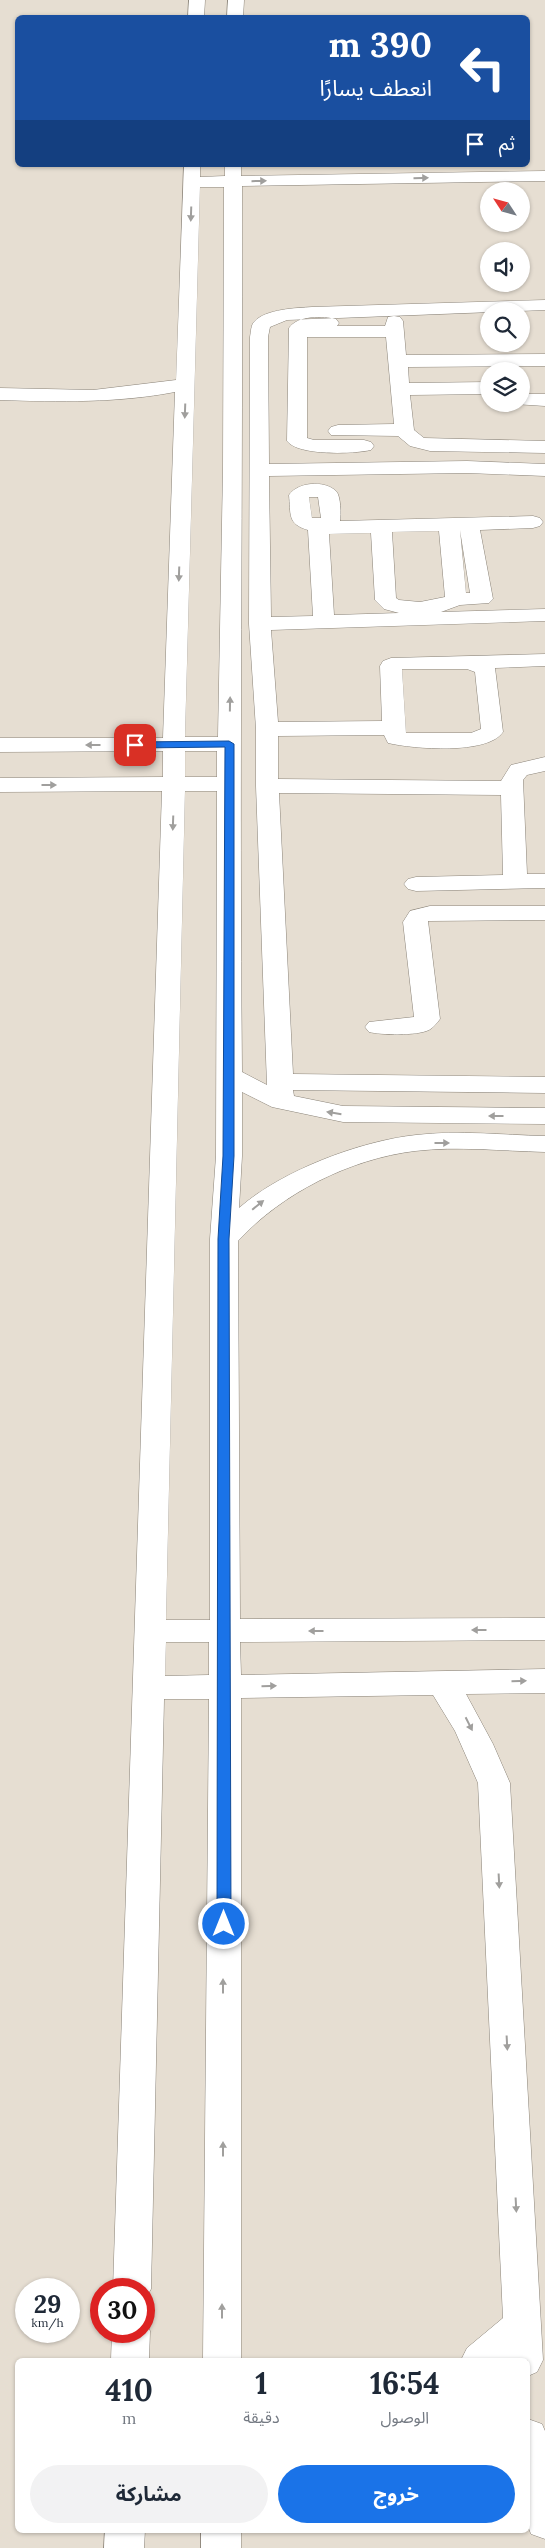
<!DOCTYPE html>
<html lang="ar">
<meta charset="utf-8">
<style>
:root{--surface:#fff;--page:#f2f2f3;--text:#1f2937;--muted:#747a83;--accent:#1a73e8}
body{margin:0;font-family:Lora,"Noto Sans Arabic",serif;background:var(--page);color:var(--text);direction:rtl;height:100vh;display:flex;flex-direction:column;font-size:19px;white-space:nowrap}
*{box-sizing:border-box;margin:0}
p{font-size:16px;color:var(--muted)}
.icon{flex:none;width:28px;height:28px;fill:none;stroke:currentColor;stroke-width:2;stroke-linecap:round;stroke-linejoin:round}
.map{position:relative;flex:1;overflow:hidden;direction:ltr}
.details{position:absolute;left:15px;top:2358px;width:515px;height:175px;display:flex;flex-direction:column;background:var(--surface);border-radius:8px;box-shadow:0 1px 4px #0004;direction:rtl}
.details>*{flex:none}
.banner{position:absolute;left:15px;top:15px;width:515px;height:152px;border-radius:8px;box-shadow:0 1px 4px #0004;direction:rtl;background:#1a4fa0;color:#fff;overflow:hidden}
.needle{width:32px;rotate:306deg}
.tools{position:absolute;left:480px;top:182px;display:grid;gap:10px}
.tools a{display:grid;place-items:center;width:50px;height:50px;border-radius:50%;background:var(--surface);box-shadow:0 1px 4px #0004;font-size:25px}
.speed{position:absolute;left:15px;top:2278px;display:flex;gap:10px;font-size:25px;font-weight:700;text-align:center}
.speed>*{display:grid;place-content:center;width:65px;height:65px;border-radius:50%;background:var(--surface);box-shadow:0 1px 4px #0004;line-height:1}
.speed small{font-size:12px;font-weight:400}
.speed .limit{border:8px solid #d22;background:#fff;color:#111}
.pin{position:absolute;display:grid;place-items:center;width:42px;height:42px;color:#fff;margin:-21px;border-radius:10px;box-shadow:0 2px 8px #0006}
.me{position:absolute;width:55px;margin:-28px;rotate:0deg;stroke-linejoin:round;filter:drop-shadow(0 0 4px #0008)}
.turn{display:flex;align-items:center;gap:18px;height:105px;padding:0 15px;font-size:22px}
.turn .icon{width:65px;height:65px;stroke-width:2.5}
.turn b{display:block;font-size:35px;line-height:42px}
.then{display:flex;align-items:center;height:48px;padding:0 15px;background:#0003;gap:10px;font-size:19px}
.eta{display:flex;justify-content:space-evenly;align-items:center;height:85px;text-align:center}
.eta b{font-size:30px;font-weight:700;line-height:35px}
.action{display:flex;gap:10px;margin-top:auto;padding:10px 15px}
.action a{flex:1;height:58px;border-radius:30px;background:var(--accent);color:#fff;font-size:20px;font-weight:700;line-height:58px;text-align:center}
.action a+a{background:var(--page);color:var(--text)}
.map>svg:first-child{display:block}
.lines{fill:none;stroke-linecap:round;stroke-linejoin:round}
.minor-casing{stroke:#8a8378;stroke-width:1}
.minor{fill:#fff;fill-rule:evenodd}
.oneway{fill:#a09f9d}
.route{fill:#1a73e8;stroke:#114b97}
</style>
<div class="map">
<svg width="545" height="2548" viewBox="0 0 545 2548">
<rect width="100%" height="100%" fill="#e6ded2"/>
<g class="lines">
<defs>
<path id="minor" d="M189,0h16l-1,18h-16z
M228,0h16l-1,18h-16z
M184,165h16v12l25,-1v-11h16v11l304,-5v10l-303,5c1,296 -3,591 0,886l25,13 -11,-299v-57l-7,-105 1,-287c1,-5 1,-12 4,-15 11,-13 43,-14 58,-15l233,-7v10l-258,10 -17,7 -2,10 1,127 198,-3 78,3v12l-78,-3 -198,3 2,141 42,-1 -5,-86c-21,-6 -17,-16 -19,-35 9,-13 35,-15 47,-4 5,5 5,24 4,30l193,-5 7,2 3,4 -3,4 -7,2 -53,2 13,69 -4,4 -29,2 -19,7 104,-3v12l-274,9 7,92 104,-1 -2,-55 3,-5 8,-3 154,-4v12l-50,2 8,64c-15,23 -90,17 -115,11l-4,-8 -106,1v43l223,2 10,-16 34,-8v14l-18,4 -4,5 4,94h18v14l-129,3 -8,-2 -4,-5 4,-5 8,-2 87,-2 -2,-80 -222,-2 14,281 252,3v16l-252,-3 1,6 49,10 202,2v16l-202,-2 -71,-15 -30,-15v64l-3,52c42,-37 121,-67 177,-73 43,-5 86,0 129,1v16c-43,-1 -87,-6 -130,-1 -65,8 -133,42 -177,90l2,378 305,-1v22l-305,2 1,33 304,-6v24l-79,1 27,50 17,39 33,577 -6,12 -9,4v-16h-67l6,-12 36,-30 -25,-535 -23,-52 -22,-36 -192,3v662h-38l6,-661h-45l-13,590 -7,12v-12h-31l49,-1498 -162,1v-14l163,-1v-26l-163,1v-14h163l12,-346c-57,11 -116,10 -175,8v-12l93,2 83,-10zM200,187h24l-1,282 -5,268h-33zM309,497h9l3,21h-9zM460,530l10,63h-4zM439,531l6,66 -25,5 -21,-2 -3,-2 -4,-66zM371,533l4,67 9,9 15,4 -65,2 -5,-81zM402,669h65l8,3 6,57 -10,4h-65zM185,751h32v26h-32zM185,791h32l-1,365 -6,83v381h-44zM166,1642h43v33l-44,1z
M394,316l6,1 3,4 3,34 139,-1v12l-137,1 1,16 80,-1v12l-79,1 4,35 10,8 121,3v12l-115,-2 -20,-5 -12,-10 -67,-1 -3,-4 3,-4 7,-2 56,-1 -8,-87h-79v101l7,2h50l7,2 3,4 -3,4c-17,4 -73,6 -84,-9l2,-113c9,-13 34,-12 47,-9l3,4 -2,3h48l3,-9z
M521,394h24v12l-31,-2h7z
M430,906h115v14l-117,1 12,98c-3,4 -7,9 -11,11 -12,6 -48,5 -60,2l-4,-5 4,-5 45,-5 -11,-95 7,-11z
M144,2319l6,12 -1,29h-38l1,-29h32z
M528,2419l14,5 3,7v108l-14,-5 -3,-8z
M105,2530h40l-1,18h-40z
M201,2530h40v18h-40z"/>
</defs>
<use href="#minor" class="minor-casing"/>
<use href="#minor" class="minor"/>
</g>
<defs><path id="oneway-solid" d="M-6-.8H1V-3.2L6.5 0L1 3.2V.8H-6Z" transform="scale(1.25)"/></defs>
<g class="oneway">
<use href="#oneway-solid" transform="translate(421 178) rotate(-1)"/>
<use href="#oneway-solid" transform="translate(259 181) rotate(-1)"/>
<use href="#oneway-solid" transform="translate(191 214) rotate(92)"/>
<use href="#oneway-solid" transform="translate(185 411) rotate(92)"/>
<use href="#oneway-solid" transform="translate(179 574) rotate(92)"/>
<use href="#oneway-solid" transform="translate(230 704) rotate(-89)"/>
<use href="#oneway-solid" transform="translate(93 745) rotate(-180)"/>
<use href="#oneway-solid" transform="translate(49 785)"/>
<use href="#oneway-solid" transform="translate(173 823) rotate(92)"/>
<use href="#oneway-solid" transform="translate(334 1113) rotate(-171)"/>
<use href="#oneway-solid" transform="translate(496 1116) rotate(-180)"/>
<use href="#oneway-solid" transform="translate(442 1143)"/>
<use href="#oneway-solid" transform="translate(258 1205) rotate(-39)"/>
<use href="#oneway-solid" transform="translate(479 1630) rotate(180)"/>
<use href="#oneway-solid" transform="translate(316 1631) rotate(180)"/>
<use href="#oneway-solid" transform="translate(519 1681) rotate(-1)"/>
<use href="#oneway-solid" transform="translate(269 1686) rotate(-1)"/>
<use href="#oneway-solid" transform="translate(469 1724) rotate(63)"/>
<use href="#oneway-solid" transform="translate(499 1881) rotate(87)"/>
<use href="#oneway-solid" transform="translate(223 1986) rotate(-90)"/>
<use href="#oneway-solid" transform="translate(507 2043) rotate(87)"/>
<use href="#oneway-solid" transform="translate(223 2149) rotate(-90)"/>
<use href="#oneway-solid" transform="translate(516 2205) rotate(87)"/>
<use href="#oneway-solid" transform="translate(222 2311) rotate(-90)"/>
</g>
<path class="route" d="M229,741l5,3v412l-5,83 2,685 -2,4h-10l-2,-4 1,-685 5,-83 2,-409 -90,1 -5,-3 5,-3z"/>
</svg>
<div class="tools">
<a><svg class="needle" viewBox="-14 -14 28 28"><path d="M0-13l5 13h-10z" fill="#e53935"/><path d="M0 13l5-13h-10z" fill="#747a83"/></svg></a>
<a><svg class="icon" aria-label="sound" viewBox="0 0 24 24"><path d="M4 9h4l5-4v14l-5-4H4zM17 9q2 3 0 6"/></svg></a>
<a><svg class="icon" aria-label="search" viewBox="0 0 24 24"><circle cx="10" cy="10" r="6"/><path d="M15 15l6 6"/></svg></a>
<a><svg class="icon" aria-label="layers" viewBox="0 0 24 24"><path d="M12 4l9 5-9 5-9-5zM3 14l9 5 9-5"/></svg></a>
</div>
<div class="speed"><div>29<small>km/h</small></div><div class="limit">30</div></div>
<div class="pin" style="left:135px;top:745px;background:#d93025"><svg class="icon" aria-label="arrive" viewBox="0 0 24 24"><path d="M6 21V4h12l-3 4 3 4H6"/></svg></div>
<svg class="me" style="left:224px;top:1924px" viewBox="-20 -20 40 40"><circle r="17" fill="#1a73e8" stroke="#fff" stroke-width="3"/><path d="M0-11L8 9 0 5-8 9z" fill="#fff"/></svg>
<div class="banner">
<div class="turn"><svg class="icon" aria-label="left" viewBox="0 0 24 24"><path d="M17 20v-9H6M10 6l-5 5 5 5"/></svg><div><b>390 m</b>انعطف يسارًا</div></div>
<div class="then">ثم<svg class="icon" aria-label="arrive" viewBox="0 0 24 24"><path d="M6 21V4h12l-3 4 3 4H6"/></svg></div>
</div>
<section class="details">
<div class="eta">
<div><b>16:54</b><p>الوصول</p></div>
<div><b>1</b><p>دقيقة</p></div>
<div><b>410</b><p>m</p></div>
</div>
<div class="action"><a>خروج</a><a>مشاركة</a></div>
</section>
</div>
